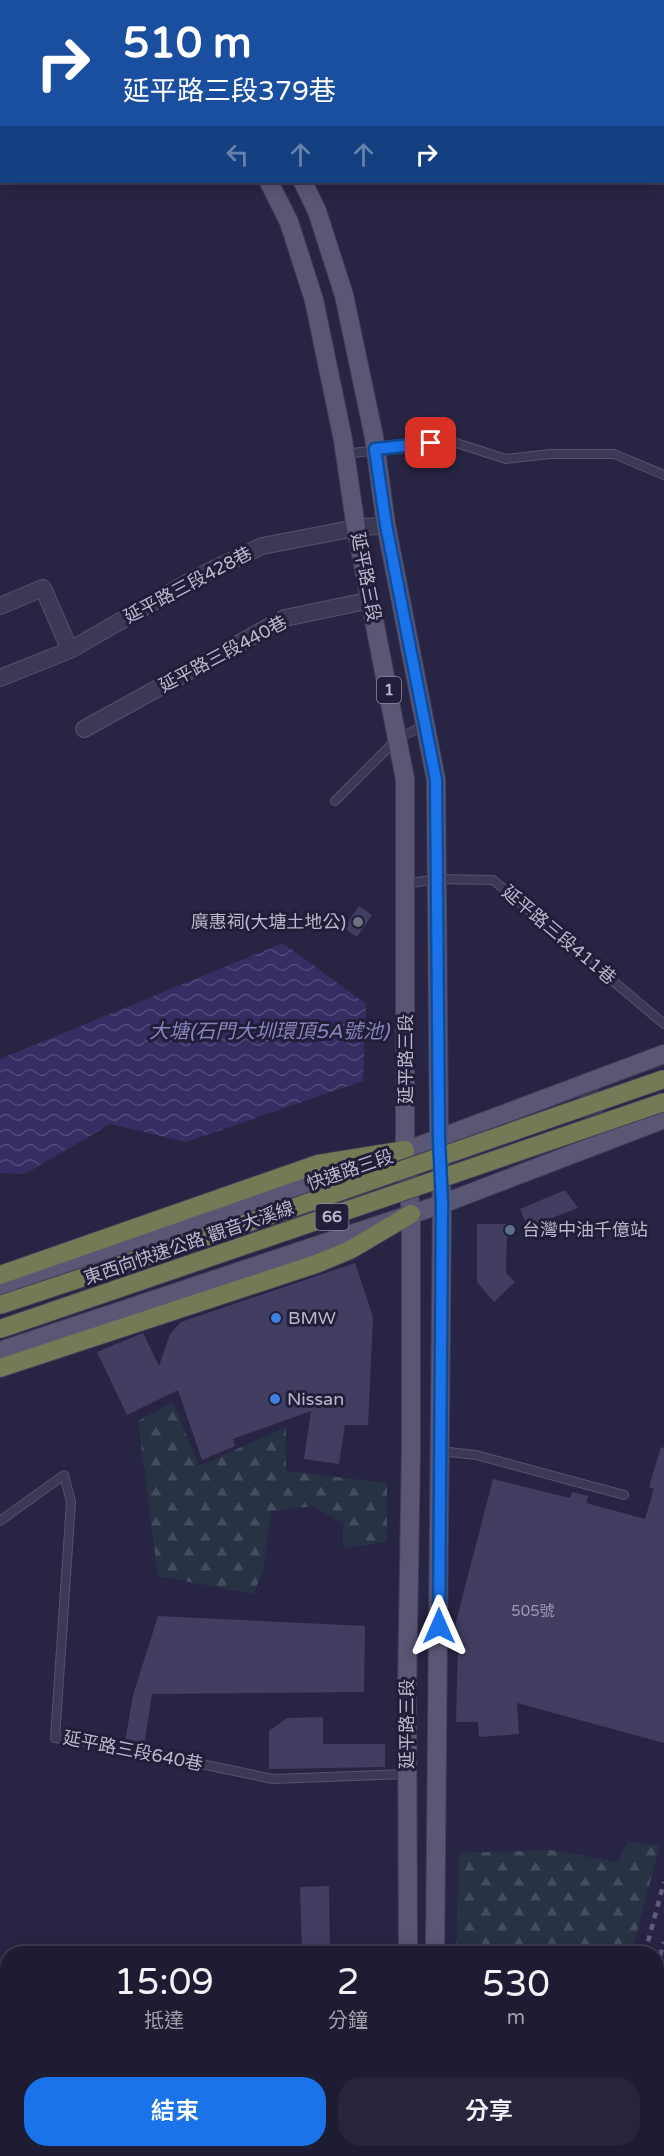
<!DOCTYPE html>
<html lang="zh-TW">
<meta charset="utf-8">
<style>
:root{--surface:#1e1c33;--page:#26253b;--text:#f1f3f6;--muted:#a1a1ac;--line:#3c3a4e;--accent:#1a73e8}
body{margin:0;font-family:"Varela Round","Noto Sans TC",sans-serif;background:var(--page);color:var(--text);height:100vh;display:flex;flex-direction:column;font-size:22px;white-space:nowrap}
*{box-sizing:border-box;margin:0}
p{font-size:20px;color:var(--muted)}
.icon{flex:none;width:33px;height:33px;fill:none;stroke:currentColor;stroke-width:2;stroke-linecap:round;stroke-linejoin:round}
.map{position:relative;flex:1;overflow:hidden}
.panel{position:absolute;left:0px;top:1946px;width:664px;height:212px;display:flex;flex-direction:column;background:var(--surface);border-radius:24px 24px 0 0;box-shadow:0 3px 15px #0003,0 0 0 2px var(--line)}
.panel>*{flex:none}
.hud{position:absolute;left:0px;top:0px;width:664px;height:183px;box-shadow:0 3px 15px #0003,0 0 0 2px var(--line);background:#1a4fa0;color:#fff;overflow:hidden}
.pin{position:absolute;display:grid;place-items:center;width:51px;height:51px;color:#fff;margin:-26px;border-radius:12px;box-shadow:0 3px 9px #0006}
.me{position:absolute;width:66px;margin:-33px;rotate:0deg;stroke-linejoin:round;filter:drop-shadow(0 0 4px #0008)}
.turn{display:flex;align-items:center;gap:21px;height:126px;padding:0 24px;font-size:27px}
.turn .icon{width:78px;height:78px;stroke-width:2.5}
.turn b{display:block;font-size:42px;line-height:51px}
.lanes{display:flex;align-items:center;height:57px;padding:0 24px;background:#0003;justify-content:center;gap:30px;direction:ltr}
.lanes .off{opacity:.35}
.eta{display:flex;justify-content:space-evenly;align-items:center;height:102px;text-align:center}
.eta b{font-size:36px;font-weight:600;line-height:42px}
.cta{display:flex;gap:12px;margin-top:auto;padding:12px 24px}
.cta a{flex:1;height:69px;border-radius:24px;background:var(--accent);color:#fff;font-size:24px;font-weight:600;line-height:69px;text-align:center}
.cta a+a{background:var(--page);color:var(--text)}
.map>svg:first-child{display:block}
.forest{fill:url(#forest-firs)}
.water{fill:url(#water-waves)}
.building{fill:#423e62}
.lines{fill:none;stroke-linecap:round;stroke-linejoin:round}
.lane-casing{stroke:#55526b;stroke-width:10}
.street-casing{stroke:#55526b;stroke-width:18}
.primary-casing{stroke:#43405a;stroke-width:20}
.highway-casing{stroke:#413e58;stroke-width:20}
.lane{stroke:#3c3954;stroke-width:8}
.street{stroke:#3c3954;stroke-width:16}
.primary{stroke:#5a5774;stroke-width:18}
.highway{stroke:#757a56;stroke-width:18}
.rail{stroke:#5f5b7b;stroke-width:4.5;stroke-dasharray:6 6;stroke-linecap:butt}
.highway-bridge-casing{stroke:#413e58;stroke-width:20;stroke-linecap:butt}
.highway-bridge{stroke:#757a56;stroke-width:18}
.route-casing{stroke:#114b97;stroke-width:15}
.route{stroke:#1a73e8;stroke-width:10}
.worship-dot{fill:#6b7280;stroke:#211e39;stroke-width:2}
.service-dot{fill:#5c6f8a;stroke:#211e39;stroke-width:2}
.shop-dot{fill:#3f7fe0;stroke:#211e39;stroke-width:2}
.labels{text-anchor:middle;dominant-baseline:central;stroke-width:6;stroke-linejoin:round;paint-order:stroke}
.number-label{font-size:15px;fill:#9c99b2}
.shield{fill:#211e39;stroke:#8c89a1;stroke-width:1.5}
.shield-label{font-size:16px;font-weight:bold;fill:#bab7cd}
.street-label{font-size:18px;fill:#bab7cd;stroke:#211e39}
.poi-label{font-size:18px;fill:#bab7cd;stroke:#211e39;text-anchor:start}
.water-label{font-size:20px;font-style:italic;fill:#8983bb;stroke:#211e39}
</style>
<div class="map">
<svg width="664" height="2156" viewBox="0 0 664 2156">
<defs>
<pattern id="forest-firs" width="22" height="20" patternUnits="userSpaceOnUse" patternTransform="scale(1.5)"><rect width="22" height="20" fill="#273245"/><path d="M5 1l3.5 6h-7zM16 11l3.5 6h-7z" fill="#444d5f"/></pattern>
<pattern id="water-waves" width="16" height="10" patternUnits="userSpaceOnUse" patternTransform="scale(1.5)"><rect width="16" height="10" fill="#342e62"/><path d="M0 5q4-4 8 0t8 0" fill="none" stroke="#4f4a77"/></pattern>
</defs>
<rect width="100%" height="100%" fill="#282544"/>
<path class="forest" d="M173,1402l26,64 87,-39v44l101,12v59l-44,6v-24l-29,-18 -43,5 -8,60 -10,23 -95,-18 -20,-155z
M628,1842l32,3 -29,108h-175l3,-100 91,-3 68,12z
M450,2150h126l-2,6h-125z"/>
<path class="water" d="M283,943l83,61 -3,77 -177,61 -76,-18 -85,50 -25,-1v-114z"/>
<path class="building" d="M359,906l13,9 -15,22 -13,-9z
M565,1190l13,18 -34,13 4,11 -16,6 -12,-29z
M477,1224h30l-1,49 9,9 -21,20 -17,-20z
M355,1263l18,54 -5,108h-23l-6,39 -35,-5 7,-48 -78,28 2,7 -33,14 -24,-70 -51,25 -30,-63 46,-19 16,33 11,-32 11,-12z
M661,1447l3,1v295l-147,-40 2,31 -40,3 -1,-15h-22l2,-79 -7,-2 42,-162 77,19 2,-6 16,4 -2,7 59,16 9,-30 -5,-2z
M158,1616l207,10 -1,66 -212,2 -8,52 -19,-4 8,-47z
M323,1717v27h62v23l-116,2v-38l18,-13z
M329,1886l1,67h-28l-2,-66z"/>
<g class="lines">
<defs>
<path id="lane" d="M25,0v2
M0,58l2,-2
M345,454l105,-13 56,18 44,-5h64l50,21
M335,801l63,-63 28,-13
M406,884l30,-5 57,1 171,144
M440,1451l36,4 148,40
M0,1521l64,-46 7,27 -16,236 50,6 168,35 134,-5
M373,2150l3,6"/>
<path id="street" d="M0,606l43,-18 27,62
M0,678l70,-28 127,-73 65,-31 94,-18 30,-3
M84,729l201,-111 86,-18
M587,1083l13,60"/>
<path id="primary" d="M169,0l1,2
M204,0l1,2
M269,182l20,40 25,78 29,140 13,88 49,251v371l6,64v235l-4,242 1,262
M303,182l14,29 27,84 30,142 12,88 50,255 3,359 3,65 -7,749
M0,1290l376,-128 288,-108
M0,1351l442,-147 222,-85
M403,2156v-6
M430,2156l1,-6"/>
<path id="highway" d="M0,1275l318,-111 87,-14
M0,1368l316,-104 34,-14 61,-36"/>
</defs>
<use href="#lane" class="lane-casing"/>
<use href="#street" class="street-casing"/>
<use href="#primary" class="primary-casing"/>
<use href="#highway" class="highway-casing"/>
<use href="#lane" class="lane"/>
<use href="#street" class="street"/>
<use href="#primary" class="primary"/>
<use href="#highway" class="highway"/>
<path class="rail" d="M645,1953l19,-71
M657,1967l7,-25
M591,2156l1,-6
M606,2156l2,-6"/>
<defs>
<path id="highway-bridge" d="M0,1305l301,-100 363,-126
M0,1329l664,-227"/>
</defs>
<use href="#highway-bridge" class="highway-bridge-casing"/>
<use href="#highway-bridge" class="highway-bridge"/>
</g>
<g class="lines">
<defs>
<path id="route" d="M431,443l-56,6 11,76 50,255 3,359 3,65 -3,422"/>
</defs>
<use href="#route" class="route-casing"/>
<use href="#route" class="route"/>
</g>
<circle class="worship-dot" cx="358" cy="922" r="6"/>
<circle class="service-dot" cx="510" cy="1230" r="6"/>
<g class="shop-dot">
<circle cx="276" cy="1318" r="6"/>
<circle cx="275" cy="1399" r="6"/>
</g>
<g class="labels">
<g class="number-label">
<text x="533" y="1611">505號</text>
</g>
<g class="shield">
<rect x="377" y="677" width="24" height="26" rx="4.5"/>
<rect x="315.5" y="1204" width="33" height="26" rx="4.5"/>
</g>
<g class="shield-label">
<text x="389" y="690">1</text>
<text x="332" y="1217">66</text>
</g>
<g class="street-label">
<text transform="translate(366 577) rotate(79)">延平路三段</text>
<text transform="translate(188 585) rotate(-28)">延平路三段428巷</text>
<text transform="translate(223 654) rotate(-28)">延平路三段440巷</text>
<text transform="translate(559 935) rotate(40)">延平路三段411巷</text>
<text transform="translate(406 1059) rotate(-90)">延平路三段</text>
<text transform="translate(350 1170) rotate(-19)">快速路三段</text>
<text transform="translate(189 1243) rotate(-19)">東西向快速公路 觀音大溪線</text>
<text transform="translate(407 1724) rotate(-90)">延平路三段</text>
<text transform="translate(133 1751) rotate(11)">延平路三段640巷</text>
</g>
<g class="poi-label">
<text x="346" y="922" text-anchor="end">廣惠祠(大塘土地公)</text>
<text x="522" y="1230">台灣中油千億站</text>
<text x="288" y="1318">BMW</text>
<text x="287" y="1399">Nissan</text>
</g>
<g class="water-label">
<text x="269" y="1032">大塘(石門大圳環頂5A號池)</text>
</g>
</g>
</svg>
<div class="pin" style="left:431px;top:443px;background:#d93025"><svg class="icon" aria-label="arrive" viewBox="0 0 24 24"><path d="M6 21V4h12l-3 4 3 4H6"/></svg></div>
<svg class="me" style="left:439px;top:1626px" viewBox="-20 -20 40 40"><path d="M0-17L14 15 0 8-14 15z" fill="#1a73e8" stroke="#fff" stroke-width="4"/></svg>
<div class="hud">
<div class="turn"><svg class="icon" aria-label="right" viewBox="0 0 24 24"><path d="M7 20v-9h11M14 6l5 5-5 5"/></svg><div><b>510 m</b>延平路三段379巷</div></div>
<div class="lanes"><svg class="icon off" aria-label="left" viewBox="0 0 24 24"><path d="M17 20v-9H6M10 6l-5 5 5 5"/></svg><svg class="icon off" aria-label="ahead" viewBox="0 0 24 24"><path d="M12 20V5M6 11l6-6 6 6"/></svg><svg class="icon off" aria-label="ahead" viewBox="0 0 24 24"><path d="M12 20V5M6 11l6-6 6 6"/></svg><svg class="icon" aria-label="right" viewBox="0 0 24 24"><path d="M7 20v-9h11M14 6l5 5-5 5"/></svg></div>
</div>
<section class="panel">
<div class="eta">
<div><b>15:09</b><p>抵達</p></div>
<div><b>2</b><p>分鐘</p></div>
<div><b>530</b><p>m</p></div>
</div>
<div class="cta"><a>結束</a><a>分享</a></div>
</section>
</div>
